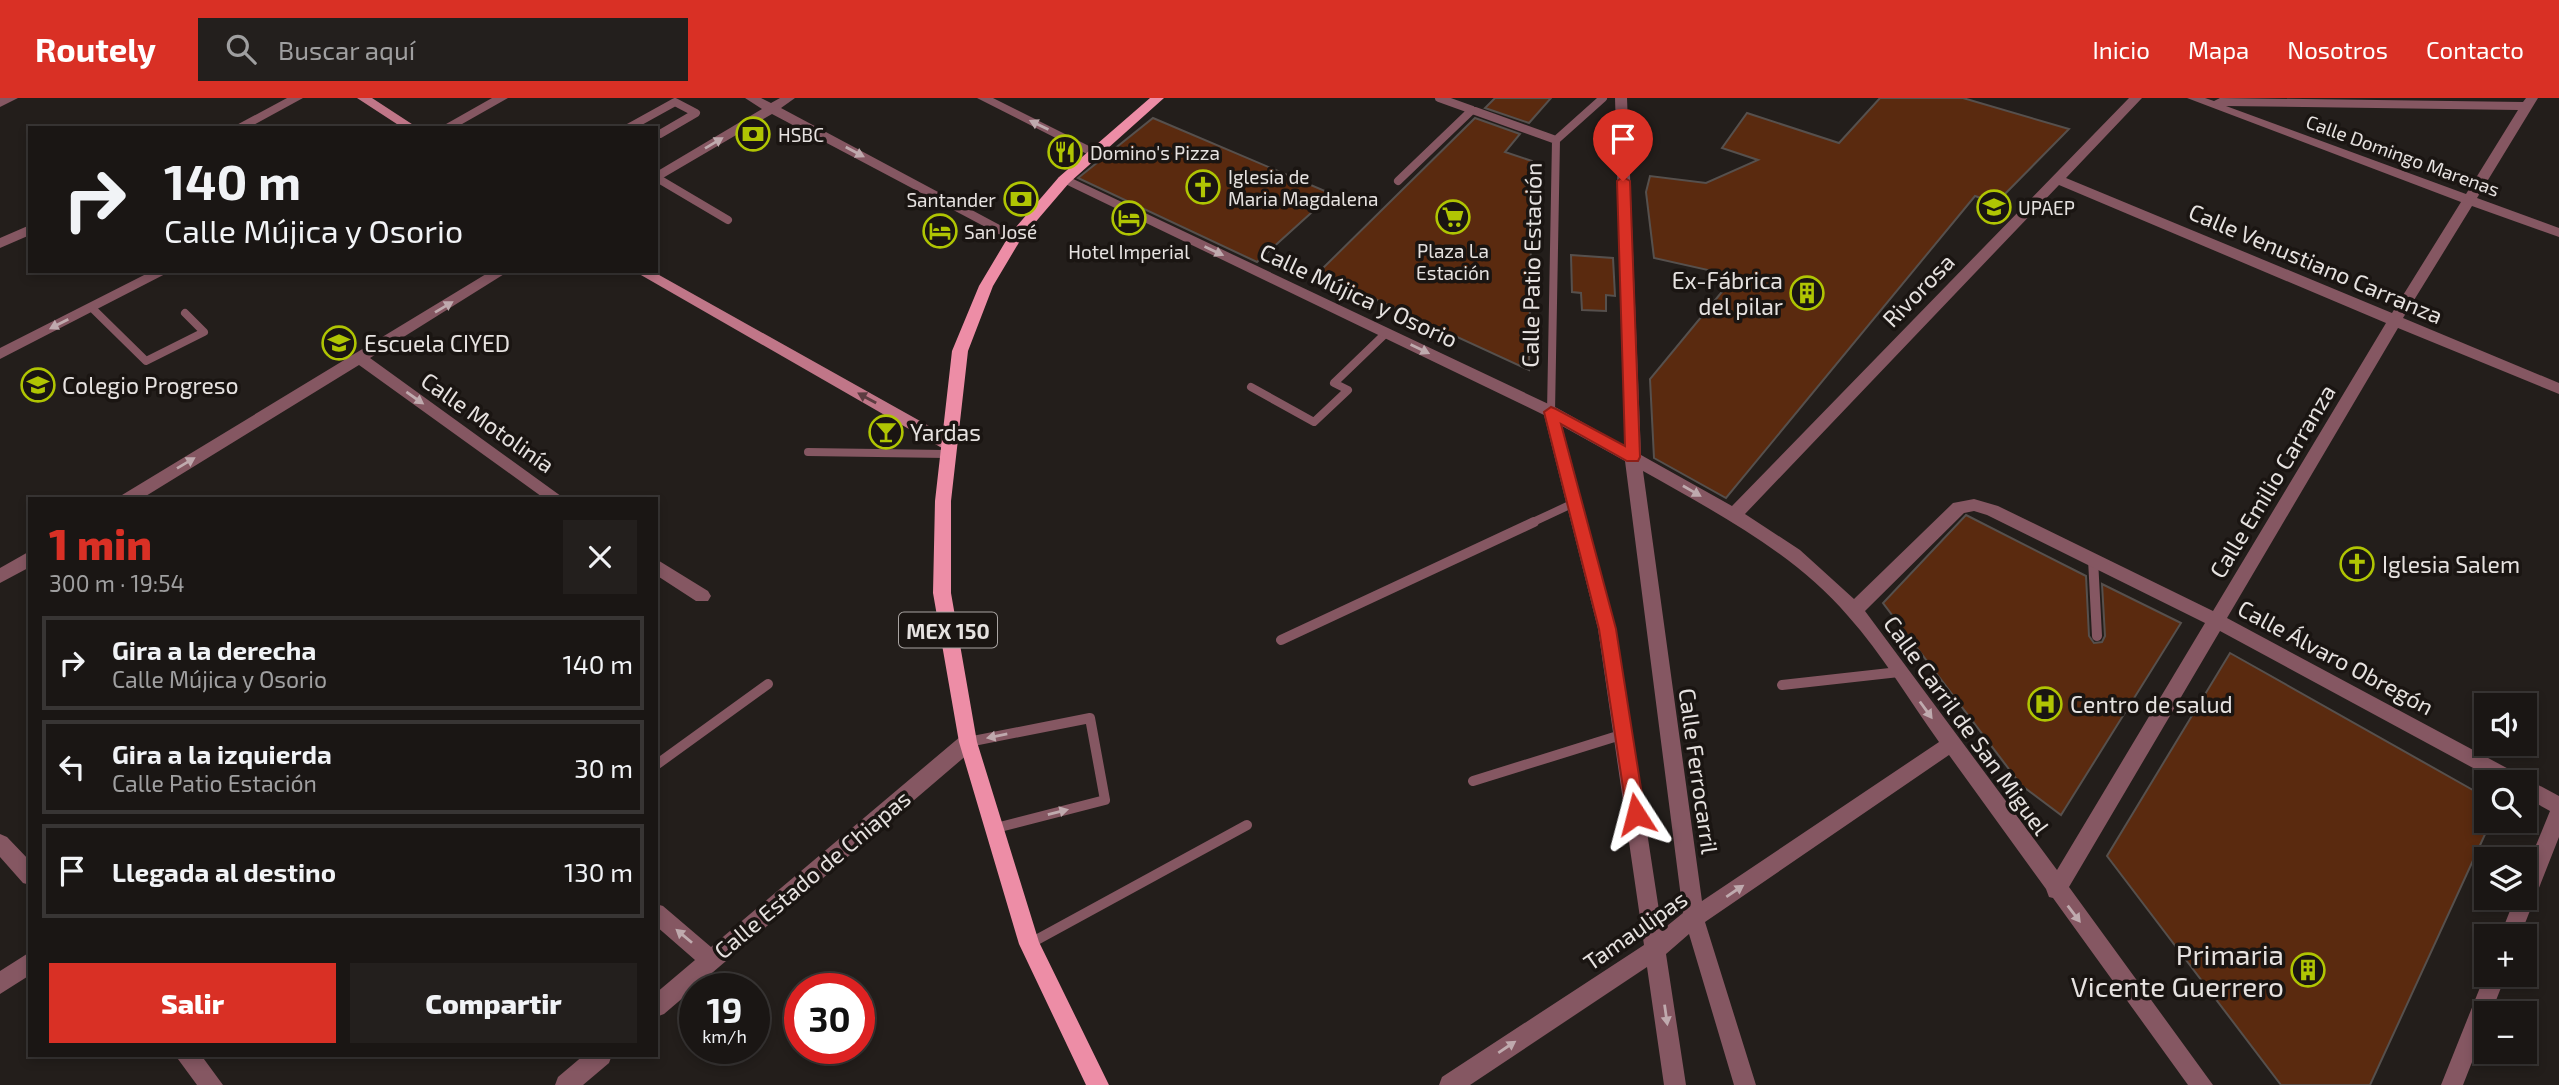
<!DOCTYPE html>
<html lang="es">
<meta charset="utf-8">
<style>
:root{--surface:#1a1614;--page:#231f1d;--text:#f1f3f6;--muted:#9f9fa0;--line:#383534;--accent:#d93025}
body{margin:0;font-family:"Exo 2",sans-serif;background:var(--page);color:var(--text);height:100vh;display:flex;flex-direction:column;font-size:26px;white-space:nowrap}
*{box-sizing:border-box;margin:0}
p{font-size:23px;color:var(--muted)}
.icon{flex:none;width:38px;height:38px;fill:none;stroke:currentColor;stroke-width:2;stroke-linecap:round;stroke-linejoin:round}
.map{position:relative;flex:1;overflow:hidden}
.side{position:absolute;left:28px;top:399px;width:630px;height:560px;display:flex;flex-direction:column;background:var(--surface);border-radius:0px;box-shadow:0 4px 10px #0003,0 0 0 2px var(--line)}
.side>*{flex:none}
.hud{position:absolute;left:28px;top:28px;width:630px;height:147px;border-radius:0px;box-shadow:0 4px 10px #0003,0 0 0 2px var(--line);background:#1a1614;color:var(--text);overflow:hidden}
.fabs{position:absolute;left:2474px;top:595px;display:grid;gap:14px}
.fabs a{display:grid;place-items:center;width:63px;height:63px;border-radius:0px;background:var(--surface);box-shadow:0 4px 10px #0003,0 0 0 2px var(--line);font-size:35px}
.speed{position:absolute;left:679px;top:875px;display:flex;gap:14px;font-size:35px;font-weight:700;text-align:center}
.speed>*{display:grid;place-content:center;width:91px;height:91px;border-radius:50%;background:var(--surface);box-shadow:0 4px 10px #0003,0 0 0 2px var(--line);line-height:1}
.speed small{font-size:18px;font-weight:400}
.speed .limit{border:10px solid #d22;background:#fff;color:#111}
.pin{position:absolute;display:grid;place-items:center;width:60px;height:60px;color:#fff;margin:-72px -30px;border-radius:50% 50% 50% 0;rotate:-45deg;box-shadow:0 0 7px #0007}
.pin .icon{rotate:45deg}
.me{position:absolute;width:77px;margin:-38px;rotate:351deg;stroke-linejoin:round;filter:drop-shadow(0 0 5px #0008)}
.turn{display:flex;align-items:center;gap:24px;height:147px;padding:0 21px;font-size:32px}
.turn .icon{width:91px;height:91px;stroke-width:2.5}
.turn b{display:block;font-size:49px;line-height:60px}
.round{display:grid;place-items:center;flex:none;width:74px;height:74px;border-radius:0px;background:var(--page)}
.head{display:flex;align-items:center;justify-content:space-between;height:119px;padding:0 21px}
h1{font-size:42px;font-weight:800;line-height:52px;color:var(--accent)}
.cta{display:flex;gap:14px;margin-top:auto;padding:14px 21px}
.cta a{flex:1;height:80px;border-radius:0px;background:var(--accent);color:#fff;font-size:28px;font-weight:800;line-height:80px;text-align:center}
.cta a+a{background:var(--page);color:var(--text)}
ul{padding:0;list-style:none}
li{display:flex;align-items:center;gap:21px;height:94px;margin:0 14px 10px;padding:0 7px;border:4px solid var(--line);border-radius:0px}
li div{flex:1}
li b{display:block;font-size:26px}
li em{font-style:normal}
header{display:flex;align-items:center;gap:42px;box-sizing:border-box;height:98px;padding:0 35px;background:var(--accent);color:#fff}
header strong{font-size:33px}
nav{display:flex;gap:38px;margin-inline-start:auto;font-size:24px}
.search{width:490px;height:63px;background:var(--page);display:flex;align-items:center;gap:18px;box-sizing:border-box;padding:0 24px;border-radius:0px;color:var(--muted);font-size:26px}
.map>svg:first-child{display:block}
.building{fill:#5a2a0f;stroke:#56504d;stroke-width:2}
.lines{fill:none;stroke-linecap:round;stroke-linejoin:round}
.service-far1{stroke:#855762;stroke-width:8}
.service{stroke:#855762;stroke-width:10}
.minor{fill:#855762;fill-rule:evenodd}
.secondary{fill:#c07688;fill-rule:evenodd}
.primary{fill:#ed8da6;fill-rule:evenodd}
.oneway{fill:#bfaaae}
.oneway2{fill:#5c3c41}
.route{fill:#d93025;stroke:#8d1f18;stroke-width:2}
.labels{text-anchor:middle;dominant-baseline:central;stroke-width:7;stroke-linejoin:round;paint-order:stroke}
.far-poi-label{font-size:19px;fill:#e6e2e0;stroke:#1a1512;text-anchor:start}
.far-street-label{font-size:19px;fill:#e6e2e0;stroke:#1a1512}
.shield{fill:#1a1512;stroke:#a9a4a2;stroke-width:2}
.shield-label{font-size:21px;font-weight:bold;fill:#e6e2e0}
.street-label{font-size:23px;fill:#e6e2e0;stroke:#1a1512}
.poi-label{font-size:23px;fill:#e6e2e0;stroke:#1a1512;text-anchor:start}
.near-poi-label{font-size:28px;fill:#e6e2e0;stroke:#1a1512;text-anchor:end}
</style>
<header>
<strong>Routely</strong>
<div class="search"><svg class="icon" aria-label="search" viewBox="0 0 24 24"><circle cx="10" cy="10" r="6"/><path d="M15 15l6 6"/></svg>Buscar aquí</div>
<nav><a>Inicio</a><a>Mapa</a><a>Nosotros</a><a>Contacto</a></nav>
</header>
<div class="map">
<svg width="2559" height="987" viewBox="0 0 2559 987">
<rect width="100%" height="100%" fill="#231e1b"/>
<path class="building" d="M1495,0h56l-22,25 -44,-15z
M1880,0h83l106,31 -73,74 -21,-7 -249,302 -72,-40 -4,-79 85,-103 -81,-18 -8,-66 4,-16 56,7 52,-23 -36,-12 25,-35 92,30z
M1153,20l179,76 -75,68 -179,-84z
M1475,20l45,16 -15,18 27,9 -3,209 -211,-97z
M1571,157l42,3 2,38 -9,-1v16l-24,-1 -1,-17 -9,-1z
M1966,417l120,61 3,60 5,7 8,-1 3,-6 -3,-52 79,39 -120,192 -40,-30 -138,-182z
M2230,555l257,145v32l-117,255h-89l-174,-229z"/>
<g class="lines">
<path class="service-far1" d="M1439,0l117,42
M628,30l47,-26 21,11 -36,21 -4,-2
M657,80l71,42
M1398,83l74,-71
M92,210l54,53 58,-29 -19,-19
M1251,289l63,35 34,-32 -14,-7 52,-50
M1551,314l5,-272 47,-42
M808,354l138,2
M1531,425l43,-20"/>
<path class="service" d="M2093,461l4,77
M1281,542l253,-118
M1782,587l117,-13
M968,644l122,-24 15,82 -113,29
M656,667l112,-81
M1473,683l151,-47
M1029,846l218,-119"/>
<path class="minor" d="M0,0h18l-18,9z
M287,0h16l-55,30h-17z
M492,0h16l-53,30h-16z
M745,0h16l10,5 9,-5h15l-14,10 241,129 -2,3h-10l-238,-126 -116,68v-10l106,-63z
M977,0h16l108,54 -7,4 -5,-1z
M1615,0h12l14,357 91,51 397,-408h13l-76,80 326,135 69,-111 -274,-104h18l9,3 6,-3 303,4 3,-4h12l-61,100 82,30v9l-87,-31 -69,112 156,65v11l-161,-66 -171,290 332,178v41l-39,99h-20l15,-38h10v-26l25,-61 -25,-14v-15h-26l-279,-151 -151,256 144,198h-25l-135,-187 -4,-1 -3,-8 -97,-134 -244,167 51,163h-22l-45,-151 -23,20 20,131h-22l-17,-118 -177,118h-31l3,-8 202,-132 -46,-316 -54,-214 -487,-235 2,-3h10l488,231 68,38zM2226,8l292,4 -52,84zM2059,87l327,138 -173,288 -215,-105 -24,-7 -21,4 -99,96 -54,-49 -55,-36zM1562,328l63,35 58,452 -21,17 -46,-301zM1643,373c72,41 150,81 205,145 34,38 61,84 91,126l-237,159zM1974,413l13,4 218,108 -148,247 -192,-259 99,-98z
M30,127v10l-30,13v-10z
M152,173h19l-171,88v-11z
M491,173h18l-139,87 195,141h-20l-186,-134 -218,134h-21l2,-4z
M30,453v16l-30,16v-15z
M656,461l52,32 3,5 -3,5h-12l-40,-26z
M968,636l7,2 2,6 -2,6 -311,266 -8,3v-24l39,-33 -39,-34v-22l7,2 48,41 250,-211z
M0,736l7,3 23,24v24l-7,-2 -23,-26z
M30,854v23l-30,19v-23z
M2487,872v5h19l-15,38h-4v11l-24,61h-22z
M175,957h26l22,30h-26z
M584,957h28l-3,8 -26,22h-28l3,-8z"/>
<path class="secondary" d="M357,0h15l46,30h-15z
M634,173h18l302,169 2,4 -2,4h-12z"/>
<path class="primary" d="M1150,0h14l-95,85 -48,56 -28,47 -25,65 -17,150v92l26,149 62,200 70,143h-23l-67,-141 -60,-202 -26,-149 2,-92 17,-150 27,-65 31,-52 49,-57z"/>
</g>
<defs><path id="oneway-solid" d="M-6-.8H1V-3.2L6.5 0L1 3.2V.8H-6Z" transform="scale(1.75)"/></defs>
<g class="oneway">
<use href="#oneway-solid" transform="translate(1039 27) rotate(-154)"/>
<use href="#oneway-solid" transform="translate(714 45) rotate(-31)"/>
<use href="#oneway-solid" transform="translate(855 54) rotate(28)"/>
<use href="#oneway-solid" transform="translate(1214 153) rotate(25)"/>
<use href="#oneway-solid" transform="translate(444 209) rotate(-31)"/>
<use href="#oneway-solid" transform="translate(59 226) rotate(153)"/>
<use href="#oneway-solid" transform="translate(1420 251) rotate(26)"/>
<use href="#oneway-solid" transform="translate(415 300) rotate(35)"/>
<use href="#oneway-solid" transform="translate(186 365) rotate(-31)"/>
<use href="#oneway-solid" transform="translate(1692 393) rotate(30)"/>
<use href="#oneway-solid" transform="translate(1926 612) rotate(54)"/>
<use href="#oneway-solid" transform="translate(997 638) rotate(169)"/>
<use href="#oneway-solid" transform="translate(1058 714) rotate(-14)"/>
<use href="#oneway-solid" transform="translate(1735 793) rotate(-34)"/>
<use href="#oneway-solid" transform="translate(2074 816) rotate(53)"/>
<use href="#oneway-solid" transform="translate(684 838) rotate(-140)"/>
<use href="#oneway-solid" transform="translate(1666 917) rotate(82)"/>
<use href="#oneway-solid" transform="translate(1507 949) rotate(-34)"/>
</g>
<use class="oneway2" href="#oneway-solid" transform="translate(867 300) rotate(-151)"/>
<path class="route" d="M1623,79l7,4 10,276 -2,4h-11l-66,-37 55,205 29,185 -2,6 -7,2 -6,-2 -3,-6 -28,-185 -55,-217 7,-5 5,2 69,37 -8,-265z"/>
<defs>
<symbol id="bank-ring" viewBox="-11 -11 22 22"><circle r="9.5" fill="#1a1512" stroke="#b0c503" stroke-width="1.5"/><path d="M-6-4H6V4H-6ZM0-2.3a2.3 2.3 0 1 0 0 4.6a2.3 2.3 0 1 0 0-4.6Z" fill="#b0c503"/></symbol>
<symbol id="restaurant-ring" viewBox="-11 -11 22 22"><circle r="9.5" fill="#1a1512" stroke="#b0c503" stroke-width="1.5"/><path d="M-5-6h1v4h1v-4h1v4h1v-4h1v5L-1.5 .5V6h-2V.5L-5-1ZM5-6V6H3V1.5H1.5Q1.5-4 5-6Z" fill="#b0c503"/></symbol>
<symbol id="church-ring" viewBox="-11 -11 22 22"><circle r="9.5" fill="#1a1512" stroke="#b0c503" stroke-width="1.5"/><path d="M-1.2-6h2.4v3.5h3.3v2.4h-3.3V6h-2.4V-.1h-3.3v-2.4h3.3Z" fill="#b0c503"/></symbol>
<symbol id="school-ring" viewBox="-11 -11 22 22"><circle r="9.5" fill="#1a1512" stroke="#b0c503" stroke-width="1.5"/><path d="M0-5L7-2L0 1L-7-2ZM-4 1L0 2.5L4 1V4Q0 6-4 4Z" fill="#b0c503"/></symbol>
<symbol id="supermarket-ring" viewBox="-11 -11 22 22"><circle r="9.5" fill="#1a1512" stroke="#b0c503" stroke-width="1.5"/><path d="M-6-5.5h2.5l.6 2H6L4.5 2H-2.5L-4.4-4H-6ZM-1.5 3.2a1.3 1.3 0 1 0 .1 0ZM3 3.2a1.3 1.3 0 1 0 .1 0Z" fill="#b0c503"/></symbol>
<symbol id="hotel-ring" viewBox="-11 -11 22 22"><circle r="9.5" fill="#1a1512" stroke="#b0c503" stroke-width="1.5"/><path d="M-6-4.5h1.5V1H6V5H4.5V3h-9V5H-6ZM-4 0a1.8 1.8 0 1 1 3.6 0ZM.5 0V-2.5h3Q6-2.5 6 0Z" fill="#b0c503"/></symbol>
<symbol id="building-ring" viewBox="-11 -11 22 22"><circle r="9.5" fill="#1a1512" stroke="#b0c503" stroke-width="1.5"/><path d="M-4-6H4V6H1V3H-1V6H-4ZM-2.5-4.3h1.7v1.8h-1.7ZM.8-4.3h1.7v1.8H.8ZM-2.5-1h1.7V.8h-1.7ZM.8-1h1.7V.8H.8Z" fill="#b0c503"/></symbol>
<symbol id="bar-ring" viewBox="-11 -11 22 22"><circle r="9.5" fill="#1a1512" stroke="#b0c503" stroke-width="1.5"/><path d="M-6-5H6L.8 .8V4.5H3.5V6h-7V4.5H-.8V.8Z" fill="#b0c503"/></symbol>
<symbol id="hospital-ring" viewBox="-11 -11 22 22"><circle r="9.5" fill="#1a1512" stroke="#b0c503" stroke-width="1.5"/><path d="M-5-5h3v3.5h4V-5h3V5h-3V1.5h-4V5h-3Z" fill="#b0c503"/></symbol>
</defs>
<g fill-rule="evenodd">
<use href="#bank-ring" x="734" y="17" width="38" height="38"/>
<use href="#restaurant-ring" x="1046" y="35" width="38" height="38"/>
<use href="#church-ring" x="1184" y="70" width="38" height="38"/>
<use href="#bank-ring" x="1002" y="82" width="38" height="38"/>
<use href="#school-ring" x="1975" y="90" width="38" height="38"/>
<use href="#supermarket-ring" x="1434" y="100" width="38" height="38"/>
<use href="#hotel-ring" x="1110" y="101" width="38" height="38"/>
<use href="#hotel-ring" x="921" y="114" width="38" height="38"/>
<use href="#building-ring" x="1788" y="176" width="38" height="38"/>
<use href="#school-ring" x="320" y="226" width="38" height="38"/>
<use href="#school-ring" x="19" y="268" width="38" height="38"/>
<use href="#bar-ring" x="867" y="315" width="38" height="38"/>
<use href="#church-ring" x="2338" y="447" width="38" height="38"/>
<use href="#hospital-ring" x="2026" y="587" width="38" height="38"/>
<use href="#building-ring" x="2289" y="853" width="38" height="38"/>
</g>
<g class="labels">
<g class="far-poi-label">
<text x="778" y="36">HSBC</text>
<text x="1090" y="54">Domino's Pizza</text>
<text x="1228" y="78">Iglesia de<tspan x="1228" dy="22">Maria Magdalena</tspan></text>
<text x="996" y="101" text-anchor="end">Santander</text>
<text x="2018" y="109">UPAEP</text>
<text x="964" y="133">San José</text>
<text x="1453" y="152" text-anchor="middle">Plaza La<tspan x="1453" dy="22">Estación</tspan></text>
<text x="1129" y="153" text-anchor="middle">Hotel Imperial</text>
</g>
<g class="far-street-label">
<text transform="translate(2403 57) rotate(20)">Calle Domingo Marenas</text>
</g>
<rect class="shield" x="899" y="514.5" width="98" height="35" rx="5"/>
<g class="shield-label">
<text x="948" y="532">MEX 150</text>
</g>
<g class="street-label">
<text transform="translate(2316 165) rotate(23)">Calle Venustiano Carranza</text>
<text transform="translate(1531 167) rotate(-89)">Calle Patio Estación</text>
<text transform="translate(1918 192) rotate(-46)">Rivorosa</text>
<text transform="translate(1359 197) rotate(25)">Calle Mújica y Osorio</text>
<text transform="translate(488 324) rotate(35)">Calle Motolinía</text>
<text transform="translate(2272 383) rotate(-59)">Calle Emilio Carranza</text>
<text transform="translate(2336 559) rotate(28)">Calle Álvaro Obregón</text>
<text transform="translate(1967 627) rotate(54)">Calle Carril de San Miguel</text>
<text transform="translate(1699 673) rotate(82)">Calle Ferrocarril</text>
<text transform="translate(812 776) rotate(-40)">Calle Estado de Chiapas</text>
<text transform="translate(1635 832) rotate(-35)">Tamaulipas</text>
</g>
<g class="poi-label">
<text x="1783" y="182" text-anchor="end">Ex-Fábrica<tspan x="1783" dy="26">del pilar</tspan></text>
<text x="364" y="245">Escuela CIYED</text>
<text x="62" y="287">Colegio Progreso</text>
<text x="910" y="334">Yardas</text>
<text x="2382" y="466">Iglesia Salem</text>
<text x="2070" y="606">Centro de salud</text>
</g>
<g class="near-poi-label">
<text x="2284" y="856">Primaria<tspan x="2284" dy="32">Vicente Guerrero</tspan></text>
</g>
</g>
</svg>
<div class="fabs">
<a><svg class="icon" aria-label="sound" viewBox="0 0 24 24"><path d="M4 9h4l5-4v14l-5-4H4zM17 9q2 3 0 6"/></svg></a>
<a><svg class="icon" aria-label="search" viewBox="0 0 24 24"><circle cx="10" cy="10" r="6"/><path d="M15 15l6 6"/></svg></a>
<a><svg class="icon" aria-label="layers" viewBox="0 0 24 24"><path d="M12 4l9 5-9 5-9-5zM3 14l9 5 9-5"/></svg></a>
<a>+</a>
<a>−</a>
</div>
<div class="speed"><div>19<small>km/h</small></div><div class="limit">30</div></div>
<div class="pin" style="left:1623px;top:83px;background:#d93025"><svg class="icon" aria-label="arrive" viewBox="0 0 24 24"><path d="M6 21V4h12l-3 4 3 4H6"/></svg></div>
<svg class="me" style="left:1636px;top:716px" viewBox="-20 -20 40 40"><path d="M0-17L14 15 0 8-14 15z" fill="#d93025" stroke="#fff" stroke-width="4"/></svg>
<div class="hud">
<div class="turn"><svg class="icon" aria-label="right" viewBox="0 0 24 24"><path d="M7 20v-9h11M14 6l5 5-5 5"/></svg><div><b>140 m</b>Calle Mújica y Osorio</div></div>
</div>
<section class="side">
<div class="head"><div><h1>1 min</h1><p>300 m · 19:54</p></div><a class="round"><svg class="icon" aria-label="close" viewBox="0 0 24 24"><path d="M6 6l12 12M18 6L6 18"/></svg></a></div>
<ul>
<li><svg class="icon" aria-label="right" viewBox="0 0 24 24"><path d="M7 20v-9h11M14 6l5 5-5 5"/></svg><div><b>Gira a la derecha</b><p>Calle Mújica y Osorio</p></div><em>140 m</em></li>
<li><svg class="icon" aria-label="left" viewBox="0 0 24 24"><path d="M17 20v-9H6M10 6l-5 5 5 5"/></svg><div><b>Gira a la izquierda</b><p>Calle Patio Estación</p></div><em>30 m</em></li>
<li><svg class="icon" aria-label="arrive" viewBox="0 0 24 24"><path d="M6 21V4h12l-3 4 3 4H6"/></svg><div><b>Llegada al destino</b></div><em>130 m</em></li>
</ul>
<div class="cta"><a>Salir</a><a>Compartir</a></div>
</section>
</div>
